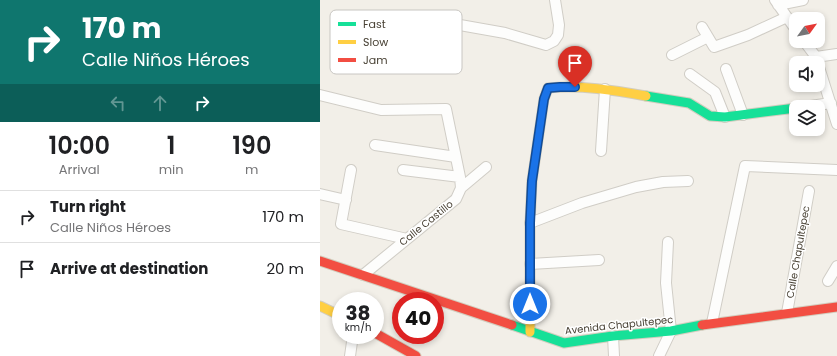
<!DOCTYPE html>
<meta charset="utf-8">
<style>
:root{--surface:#fff;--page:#f6f6f6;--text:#202124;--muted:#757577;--line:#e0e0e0}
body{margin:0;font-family:Poppins,sans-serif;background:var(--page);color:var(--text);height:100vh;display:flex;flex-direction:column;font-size:15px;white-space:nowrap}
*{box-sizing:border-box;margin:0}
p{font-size:13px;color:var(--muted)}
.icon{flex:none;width:22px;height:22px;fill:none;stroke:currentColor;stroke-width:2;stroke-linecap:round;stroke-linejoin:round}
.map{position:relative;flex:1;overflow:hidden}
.drawer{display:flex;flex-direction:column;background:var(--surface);width:320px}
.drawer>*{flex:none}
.hud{background:#0f766e;color:#fff;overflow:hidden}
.needle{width:26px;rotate:57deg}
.tools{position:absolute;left:469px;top:12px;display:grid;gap:8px}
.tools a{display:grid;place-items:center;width:36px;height:36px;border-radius:8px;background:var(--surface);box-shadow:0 2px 6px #0003;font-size:20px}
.speed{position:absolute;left:12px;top:292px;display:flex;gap:8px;font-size:20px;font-weight:700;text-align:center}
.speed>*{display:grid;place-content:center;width:52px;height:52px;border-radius:50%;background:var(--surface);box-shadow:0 2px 6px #0003;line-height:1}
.speed small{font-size:10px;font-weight:400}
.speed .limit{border:6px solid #d22;background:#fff;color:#111}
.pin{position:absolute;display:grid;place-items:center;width:34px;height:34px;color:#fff;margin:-41px -17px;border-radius:50% 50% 50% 0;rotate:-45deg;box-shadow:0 0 4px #0007}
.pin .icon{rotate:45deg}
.me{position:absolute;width:44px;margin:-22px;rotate:0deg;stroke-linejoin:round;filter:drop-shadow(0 0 3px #0008)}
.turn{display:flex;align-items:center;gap:14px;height:84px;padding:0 16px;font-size:18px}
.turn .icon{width:52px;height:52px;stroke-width:2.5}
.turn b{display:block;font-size:28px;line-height:34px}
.lanes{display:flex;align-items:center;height:38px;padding:0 16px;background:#0003;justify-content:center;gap:20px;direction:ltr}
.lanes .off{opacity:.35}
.eta{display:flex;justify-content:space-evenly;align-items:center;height:68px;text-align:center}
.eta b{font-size:24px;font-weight:600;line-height:28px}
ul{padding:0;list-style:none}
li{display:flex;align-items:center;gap:12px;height:52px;padding:0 16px;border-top:1px solid var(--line)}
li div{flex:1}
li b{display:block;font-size:15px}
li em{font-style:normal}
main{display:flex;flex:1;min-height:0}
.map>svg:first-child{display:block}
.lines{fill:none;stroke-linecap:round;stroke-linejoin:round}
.street-casing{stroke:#d0cdc6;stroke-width:12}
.fast-casing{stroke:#d2cdbe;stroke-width:11}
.slow-casing{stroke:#d2cdbe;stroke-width:11}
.jam-casing{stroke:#d2cdbe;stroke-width:11}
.street{stroke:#fdfdfc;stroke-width:10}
.fast{stroke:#16e098;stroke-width:9}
.slow{stroke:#ffcf43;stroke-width:9}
.jam{stroke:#f24e42;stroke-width:9}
.route-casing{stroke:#114b97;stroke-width:10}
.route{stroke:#1a73e8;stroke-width:7}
.labels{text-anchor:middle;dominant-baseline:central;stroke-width:3;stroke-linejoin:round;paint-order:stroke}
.street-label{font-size:10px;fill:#484134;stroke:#fff}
.key{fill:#fff;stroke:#c8c6c2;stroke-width:1}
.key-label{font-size:11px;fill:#484134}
</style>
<main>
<section class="drawer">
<div class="hud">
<div class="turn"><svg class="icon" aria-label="right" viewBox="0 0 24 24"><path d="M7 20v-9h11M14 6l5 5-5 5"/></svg><div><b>170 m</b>Calle Niños Héroes</div></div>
<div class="lanes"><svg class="icon off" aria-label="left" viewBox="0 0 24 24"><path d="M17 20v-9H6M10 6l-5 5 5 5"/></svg><svg class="icon off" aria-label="ahead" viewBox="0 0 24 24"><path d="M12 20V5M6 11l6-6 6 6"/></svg><svg class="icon" aria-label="right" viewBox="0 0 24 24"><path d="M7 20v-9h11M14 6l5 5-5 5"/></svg></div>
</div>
<div class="eta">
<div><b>10:00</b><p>Arrival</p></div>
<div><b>1</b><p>min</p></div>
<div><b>190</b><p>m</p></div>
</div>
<ul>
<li><svg class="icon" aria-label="right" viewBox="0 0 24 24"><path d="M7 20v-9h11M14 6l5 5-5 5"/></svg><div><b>Turn right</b><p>Calle Niños Héroes</p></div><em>170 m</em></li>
<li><svg class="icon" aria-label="arrive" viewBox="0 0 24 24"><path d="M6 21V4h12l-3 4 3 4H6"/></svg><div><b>Arrive at destination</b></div><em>20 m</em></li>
</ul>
</section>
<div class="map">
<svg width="517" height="356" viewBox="0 0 517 356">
<rect width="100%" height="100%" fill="#f2efe8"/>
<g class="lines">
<defs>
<path id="street" d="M455,0l21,30
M458,5l25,-5
M140,25l45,8 41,12 8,-4 4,-6 1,-10 -4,-25
M382,27l12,20 34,-12 39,-18
M484,41l12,16 2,6
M352,55l36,-18
M496,57l21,-3
M498,64l19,60
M406,69l17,46
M370,74l25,18 10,25
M0,95l61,15 65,-1 14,68 1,11 -5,11 -93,76
M484,107l27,-4
M55,145l81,12
M281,151l4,-62
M31,170l-10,54 66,15
M83,170l57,7
M141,188l25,-21
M0,194l26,6
M210,223l52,-20 54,-16 27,-5 25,-1
M210,264l69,-4
M508,281l9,-15
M467,313l22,-122
M392,323l33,-157 92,4
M293,336l1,20
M30,356l3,-21
M339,356l12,-25 -5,-48 2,-41"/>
<path id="fast" d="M326,96l43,7 21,13 15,1 71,-9
M192,325l52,18 49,-7 58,-5 31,-6"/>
<path id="slow" d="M0,306l21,10
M210,332v-109l2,-42 12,-82 4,-11c33,-3 65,2 98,8"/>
<path id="jam" d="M0,261l192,64
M382,325l135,-18
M55,333l41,23"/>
</defs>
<use href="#street" class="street-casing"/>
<use href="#fast" class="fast-casing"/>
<use href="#slow" class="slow-casing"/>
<use href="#jam" class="jam-casing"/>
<use href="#street" class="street"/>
<use href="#fast" class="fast"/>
<use href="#slow" class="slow"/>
<use href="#jam" class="jam"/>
</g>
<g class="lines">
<defs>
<path id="route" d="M210,304v-81l2,-42 12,-82 4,-11 12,-1h15"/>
</defs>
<use href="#route" class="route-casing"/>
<use href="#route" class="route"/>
</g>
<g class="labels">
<g class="street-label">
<text transform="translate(106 223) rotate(-39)">Calle Castillo</text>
<text transform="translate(478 252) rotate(-80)">Calle Chapultepec</text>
<text transform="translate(299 325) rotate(-6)">Avenida Chapultepec</text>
</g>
</g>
<rect x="10" y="10" width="132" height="64" rx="6" class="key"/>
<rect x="18" y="22" width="18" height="4" fill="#16e098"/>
<rect x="18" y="40" width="18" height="4" fill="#ffcf43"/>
<rect x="18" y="58" width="18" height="4" fill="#f24e42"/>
<g class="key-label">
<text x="43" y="28">Fast</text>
<text x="43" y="46">Slow</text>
<text x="43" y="64">Jam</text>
</g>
</svg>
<div class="tools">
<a><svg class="needle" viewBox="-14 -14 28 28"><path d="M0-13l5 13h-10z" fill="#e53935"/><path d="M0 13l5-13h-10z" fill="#757577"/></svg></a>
<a><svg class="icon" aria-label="sound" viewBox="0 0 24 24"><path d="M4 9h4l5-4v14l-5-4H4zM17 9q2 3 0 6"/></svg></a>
<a><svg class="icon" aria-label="layers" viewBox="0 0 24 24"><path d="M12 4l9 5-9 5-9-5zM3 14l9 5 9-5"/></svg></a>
</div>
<div class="speed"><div>38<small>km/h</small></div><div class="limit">40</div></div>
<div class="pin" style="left:255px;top:87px;background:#d93025"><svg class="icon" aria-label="arrive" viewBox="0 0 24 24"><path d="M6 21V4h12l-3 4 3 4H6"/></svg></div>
<svg class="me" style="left:210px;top:304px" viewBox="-20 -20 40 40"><circle r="17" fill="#1a73e8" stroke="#fff" stroke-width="3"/><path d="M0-11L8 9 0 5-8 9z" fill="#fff"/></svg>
</div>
</main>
